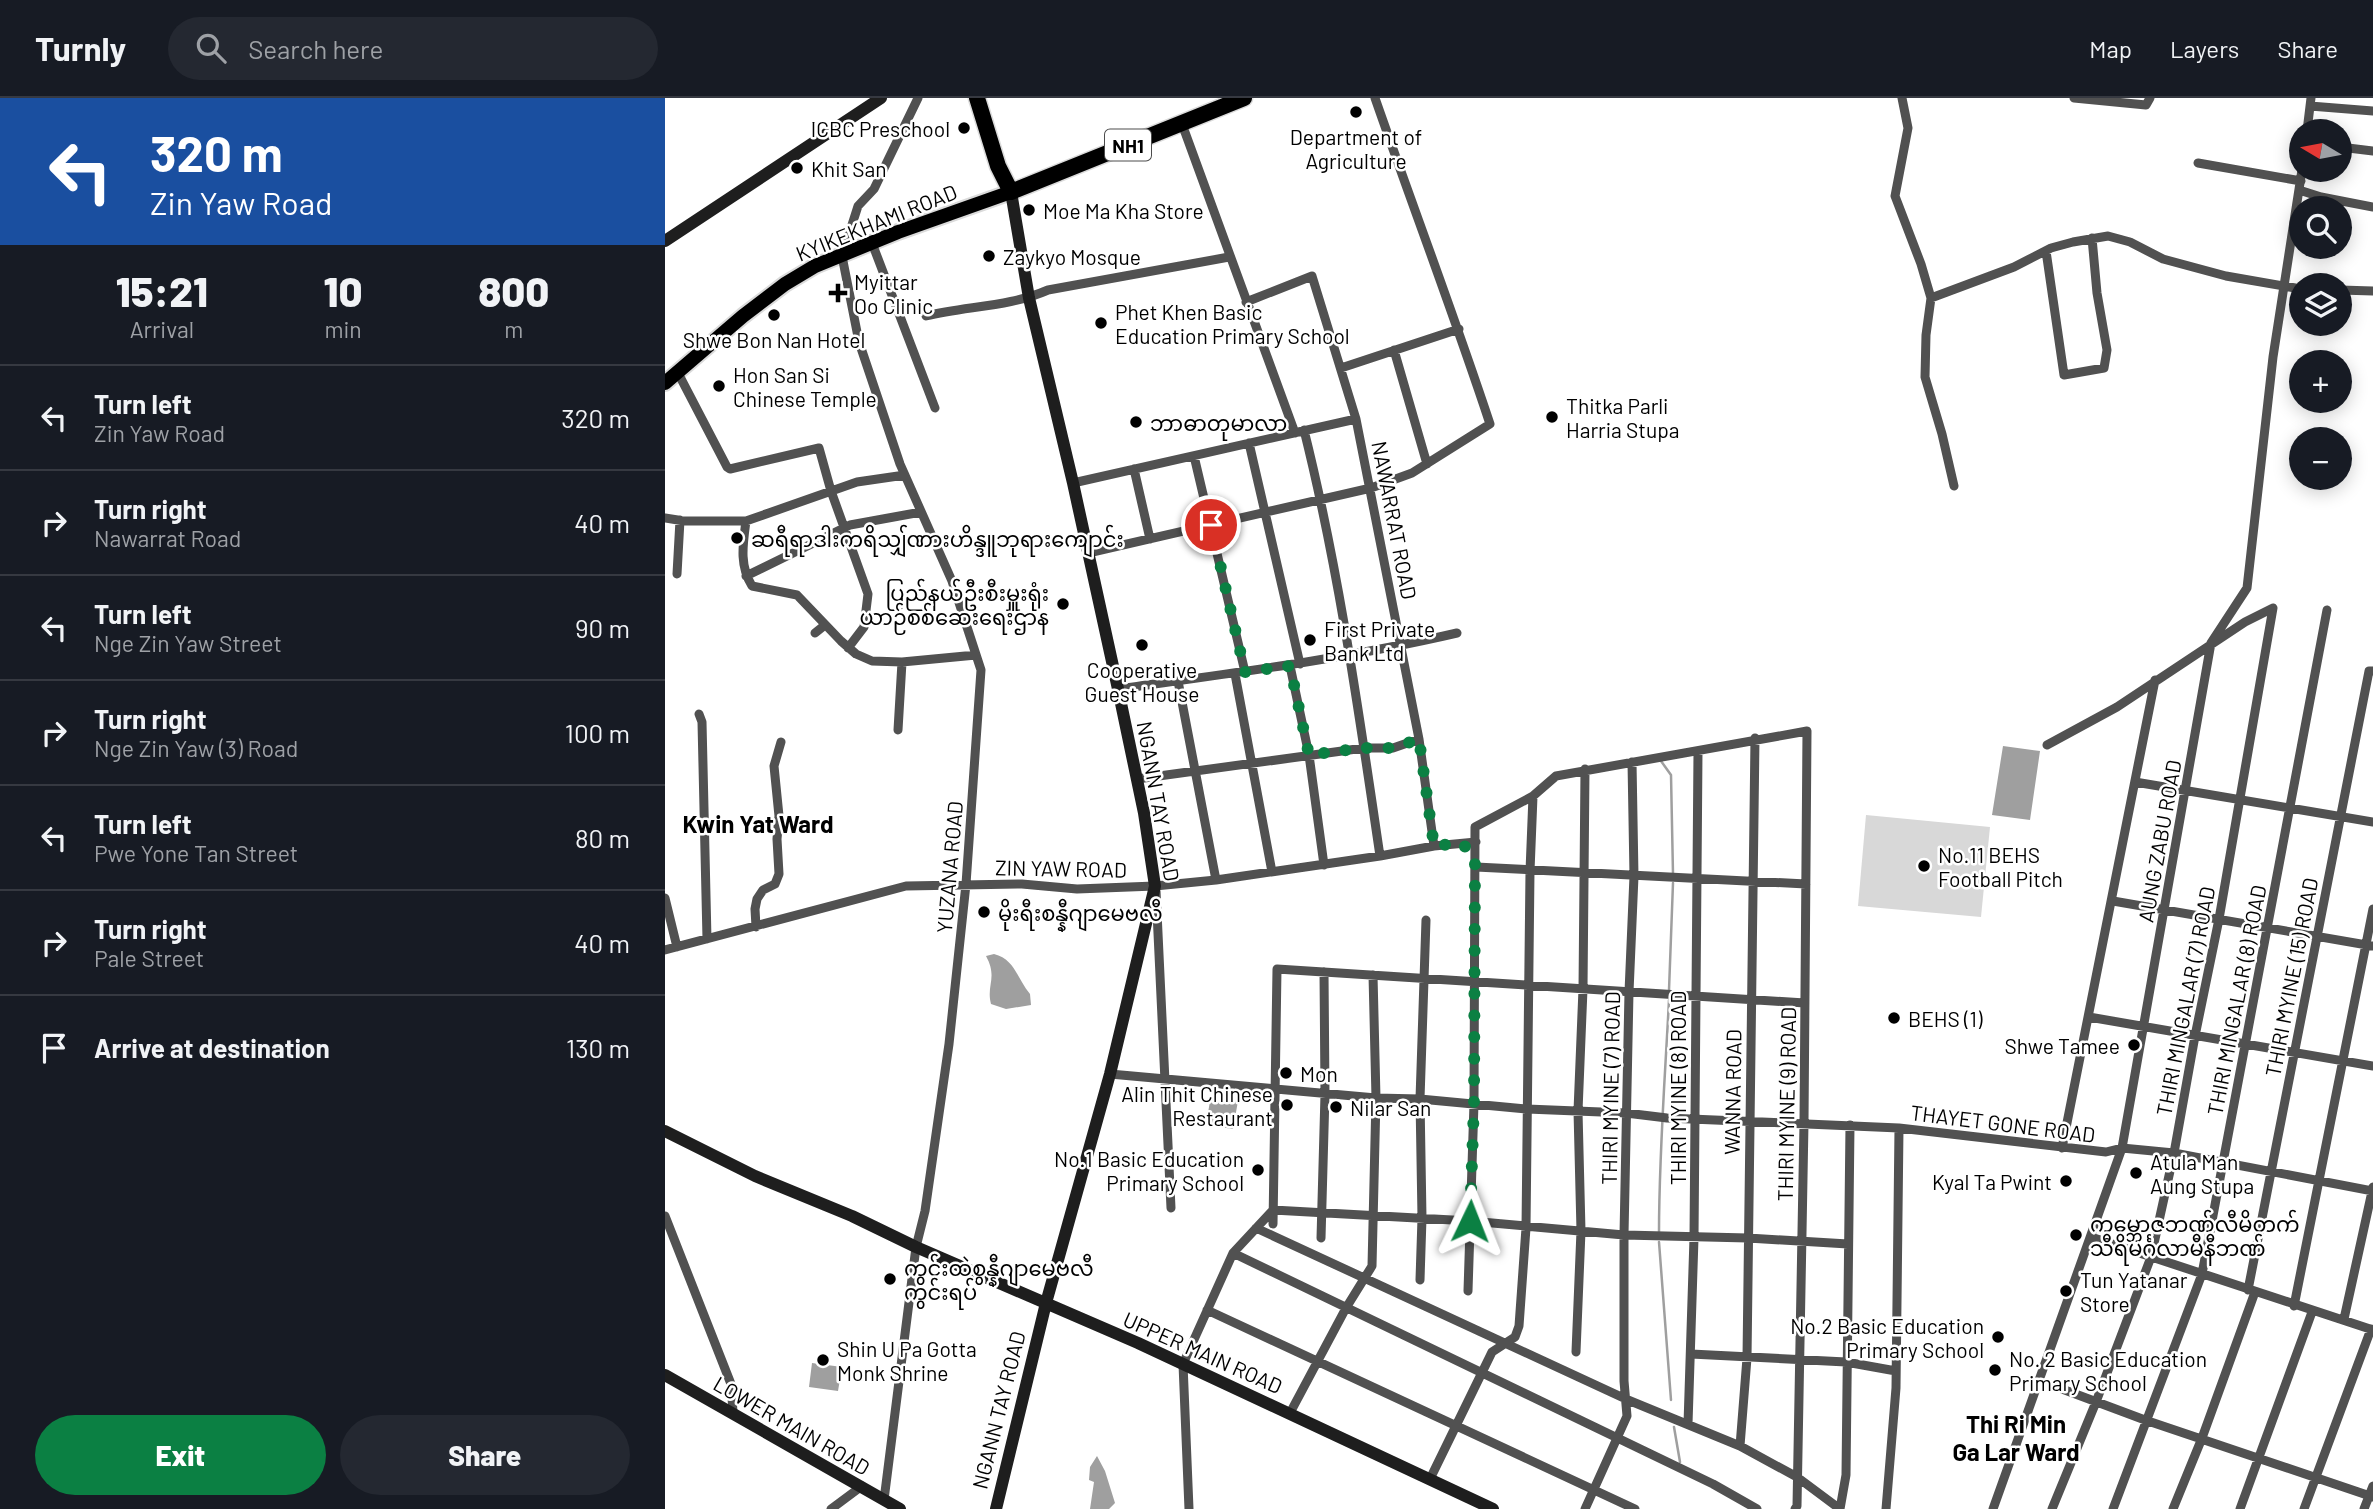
<!DOCTYPE html>
<meta charset="utf-8">
<style>
:root{--surface:#171b24;--page:#242831;--text:#f1f3f6;--muted:#9ea1a6;--line:#363941;--accent:#0b8043}
body{margin:0;font-family:Barlow,"Noto Sans Myanmar",sans-serif;background:var(--page);color:var(--text);height:100vh;display:flex;flex-direction:column;font-size:26px;white-space:nowrap}
*{box-sizing:border-box;margin:0}
p{font-size:23px;color:var(--muted)}
.icon{flex:none;width:38px;height:38px;fill:none;stroke:currentColor;stroke-width:2;stroke-linecap:round;stroke-linejoin:round}
.map{position:relative;flex:1;overflow:hidden}
.drawer{display:flex;flex-direction:column;background:var(--surface);width:665px}
.drawer>*{flex:none}
.guide{background:#1a4fa0;color:#fff;overflow:hidden}
.needle{width:46px;rotate:280deg}
.buttons{position:absolute;left:1624px;top:21px;display:grid;gap:14px}
.buttons a{display:grid;place-items:center;width:63px;height:63px;border-radius:50%;background:var(--surface);box-shadow:0 4px 18px #0003;font-size:35px}
.pin{position:absolute;display:grid;place-items:center;width:60px;height:60px;color:#fff;margin:-30px;border:4px solid #fff;border-radius:50%;box-shadow:0 2px 7px #0007}
.me{position:absolute;width:77px;margin:-38px;rotate:2deg;stroke-linejoin:round;filter:drop-shadow(0 0 5px #0008)}
.turn{display:flex;align-items:center;gap:24px;height:147px;padding:0 35px;font-size:32px}
.turn .icon{width:91px;height:91px;stroke-width:2.5}
.turn b{display:block;font-size:49px;line-height:60px}
.eta{display:flex;justify-content:space-evenly;align-items:center;height:119px;text-align:center}
.eta b{font-size:42px;font-weight:800;line-height:49px}
.action{display:flex;gap:14px;margin-top:auto;padding:14px 35px}
.action a{flex:1;height:80px;border-radius:42px;background:var(--accent);color:#fff;font-size:28px;font-weight:800;line-height:80px;text-align:center}
.action a+a{background:var(--page);color:var(--text)}
ul{padding:0;list-style:none}
li{display:flex;align-items:center;gap:21px;height:105px;padding:0 35px;border-top:2px solid var(--line)}
li div{flex:1}
li b{display:block;font-size:26px}
li em{font-style:normal}
header{display:flex;align-items:center;gap:42px;box-sizing:border-box;height:98px;padding:0 35px;background:var(--surface);border-bottom:2px solid var(--line)}
header strong{font-size:33px}
nav{display:flex;gap:38px;margin-inline-start:auto;font-size:24px}
.search{width:490px;height:63px;background:var(--page);display:flex;align-items:center;gap:18px;box-sizing:border-box;padding:0 24px;border-radius:38px;color:var(--muted);font-size:26px}
main{display:flex;flex:1;min-height:0}
.map>svg:first-child{display:block}
.green{fill:#d8d8d8}
.water{fill:#9f9f9f}
.lines{fill:none;stroke-linecap:round;stroke-linejoin:round}
.stream{stroke:#9f9f9f;stroke-width:2.5}
.primary-casing{stroke:#dbdbdb;stroke-width:18}
.highway-casing{stroke:#dbdbdb;stroke-width:19}
.street{stroke:#515151;stroke-width:9}
.secondary{stroke:#1e1e1e;stroke-width:12}
.primary{stroke:#000;stroke-width:14}
.highway{stroke:#000;stroke-width:16}
.route{stroke:#0b8043;stroke-width:12;stroke-dasharray:0 21.6}
.poi-dot{fill:#000;stroke:#fff;stroke-width:2.5}
.labels{text-anchor:middle;dominant-baseline:central;stroke-width:5;stroke-linejoin:round;paint-order:stroke}
.shield{fill:#fff;stroke:#4c4c4c;stroke-width:2}
.shield-label{font-size:19px;font-weight:bold;fill:#000}
.poi-label{font-size:21px;fill:#000;stroke:#fff;text-anchor:start}
.street-label{font-size:21px;fill:#000;stroke:#fff}
.quarter-label{font-size:24px;font-weight:bold;fill:#000;stroke:#fff}
</style>
<header>
<strong>Turnly</strong>
<div class="search"><svg class="icon" aria-label="search" viewBox="0 0 24 24"><circle cx="10" cy="10" r="6"/><path d="M15 15l6 6"/></svg>Search here</div>
<nav><a>Map</a><a>Layers</a><a>Share</a></nav>
</header>
<main>
<section class="drawer">
<div class="guide">
<div class="turn"><svg class="icon" aria-label="left" viewBox="0 0 24 24"><path d="M17 20v-9H6M10 6l-5 5 5 5"/></svg><div><b>320 m</b>Zin Yaw Road</div></div>
</div>
<div class="eta">
<div><b>15:21</b><p>Arrival</p></div>
<div><b>10</b><p>min</p></div>
<div><b>800</b><p>m</p></div>
</div>
<ul>
<li><svg class="icon" aria-label="left" viewBox="0 0 24 24"><path d="M17 20v-9H6M10 6l-5 5 5 5"/></svg><div><b>Turn left</b><p>Zin Yaw Road</p></div><em>320 m</em></li>
<li><svg class="icon" aria-label="right" viewBox="0 0 24 24"><path d="M7 20v-9h11M14 6l5 5-5 5"/></svg><div><b>Turn right</b><p>Nawarrat Road</p></div><em>40 m</em></li>
<li><svg class="icon" aria-label="left" viewBox="0 0 24 24"><path d="M17 20v-9H6M10 6l-5 5 5 5"/></svg><div><b>Turn left</b><p>Nge Zin Yaw Street</p></div><em>90 m</em></li>
<li><svg class="icon" aria-label="right" viewBox="0 0 24 24"><path d="M7 20v-9h11M14 6l5 5-5 5"/></svg><div><b>Turn right</b><p>Nge Zin Yaw (3) Road</p></div><em>100 m</em></li>
<li><svg class="icon" aria-label="left" viewBox="0 0 24 24"><path d="M17 20v-9H6M10 6l-5 5 5 5"/></svg><div><b>Turn left</b><p>Pwe Yone Tan Street</p></div><em>80 m</em></li>
<li><svg class="icon" aria-label="right" viewBox="0 0 24 24"><path d="M7 20v-9h11M14 6l5 5-5 5"/></svg><div><b>Turn right</b><p>Pale Street</p></div><em>40 m</em></li>
<li><svg class="icon" aria-label="arrive" viewBox="0 0 24 24"><path d="M6 21V4h12l-3 4 3 4H6"/></svg><div><b>Arrive at destination</b></div><em>130 m</em></li>
</ul>
<div class="action"><a>Exit</a><a>Share</a></div>
</section>
<div class="map">
<svg width="1708" height="1411" viewBox="0 0 1708 1411">
<rect width="100%" height="100%" fill="#fff"/>
<path class="green" d="M1201,717l124,12 -9,90 -123,-11z"/>
<path class="water" d="M1338,648l37,5 -10,69 -38,-5z
M329,856c21,5 23,25 36,40l1,11 -25,4 -15,-5c-5,-19 7,-26 -5,-48z
M558,1001l15,2 -5,28 -27,-4 4,-24 11,2z
M147,1265l30,4 -4,24 -29,-4z
M432,1358l8,15 10,32 -6,6h-19l4,-27 -5,-2 1,-13z"/>
<g class="lines">
<path class="stream" d="M996,663l10,14 2,99
M1004,892l4,-107
M994,1134c0,-77 6,-154 10,-232
M994,1144l12,158
M1009,1329l6,35"/>
<defs>
<path id="primary" d="M0,285l78,-67 42,-32 30,-18 83,-34 113,-40"/>
<path id="highway" d="M312,0l21,68 13,26 233,-94"/>
</defs>
<use href="#primary" class="primary-casing"/>
<use href="#highway" class="highway-casing"/>
<path class="street" d="M1237,0l6,30 -13,68 26,68 10,34 -5,37 -1,42 17,57 12,52
M1409,0l72,7 4,-7
M1645,8l63,5
M517,26l113,309
M1642,33l4,-33
M1675,49l33,4
M1533,65l103,18
M1634,92l22,7 52,10
M207,145l63,165
M1381,153l18,124 40,-7 3,-18 -10,-57 -5,-55
M1675,192l33,1
M1266,200l83,-31 37,-19 22,-6 35,-6 22,6 33,17 63,17 75,13
M581,204l66,-26 44,143 63,320 15,107
M261,218c41,-10 83,-9 122,-26l181,-33
M729,252l33,114
M676,270l118,-39
M12,273l50,96 3,2 89,-21 12,43 37,103 -4,33 -16,21
M639,332c35,140 55,284 76,426
M584,345l51,221
M529,358l51,216
M469,371l16,70
M408,385l283,-64
M0,420l19,3h62l111,-39 48,-7
M81,423c-3,23 -7,44 6,65l45,9 44,46 15,13 16,7 30,1 74,-7
M423,455l283,-65 41,-15 78,-49c-36,-109 -77,-217 -115,-326
M12,476l3,-54
M81,478l104,-51 71,-13
M150,535l10,-8
M625,568l19,89 15,110
M570,576l37,198
M513,583l38,199
M453,591c114,-16 227,-30 339,-56
M34,616l3,8 5,217
M233,632l4,-68
M1382,647l70,-38 128,-85 28,-14
M472,681l227,-31h29l26,-9
M1470,684l238,40
M811,769l330,17
M491,793l15,317
M0,800l12,49
M1448,803l260,45
M91,829l-1,-18 2,-10 6,-9 12,-6 4,-10 -2,-35 2,-23 -5,-50 7,-24
M0,852l241,-64 116,-2 55,5 78,-3 61,-6 164,-24 54,-10 42,-4
M1424,919l284,49
M445,976l266,24 44,1 107,10 99,4 41,5 232,10 207,24 16,-4 52,5 199,38
M1397,1050l93,-468
M0,1118l66,168 2,28
M608,1126l4,-255 528,34
M591,1130l372,172 112,46 57,31 43,32 6,-34 4,-350
M1426,1139l282,93
M656,1140l4,-144 -1,-122
M568,1155l480,231 44,25
M755,1182l2,-62 -2,-119 6,-179
M1583,1192l121,-619h4
M803,1193l6,-188 1,-276 58,-31 23,-20 251,-45 -3,392 -7,383 -2,3
M1629,1208l79,-397
M542,1212l428,199
M1679,1221l29,-132
M911,1254l5,-121 -3,-120 5,-122 2,-220
M1026,1256l155,8 50,9
M1373,1282l107,40 228,77
M625,1315l56,-105 26,-42 4,-168 -3,-123
M1023,1326l6,-186 4,-486
M1075,1348l7,-88 8,-620
M765,1381l62,-127 23,-15 4,-11 7,-98 4,-357 3,-75
M219,1402l32,-253 9,-36 24,-167 17,-160 15,-214 -29,-89 -52,-117 -41,-122 -17,-86 16,-50 16,-17 44,-91
M166,1411l31,-23
M524,1411l-6,-145 50,-111 40,-43 197,11 154,14 124,3 100,6
M920,1411l42,-93 -3,-35v-146l5,-243 5,-116 -2,-114
M1221,1411l10,-121 3,-260
M1328,1411l129,-361 89,-505 36,-55 26,-231 29,-187
M1387,1411l44,-107 55,-145 23,-104 21,-117 24,-117 54,-311
M1448,1411l89,-235 125,-664
M1508,1411l29,-71 53,-146
M1575,1411l72,-197
M1639,1411l67,-180
M1699,1411l9,-23"/>
<path class="secondary" d="M0,143l216,-143
M0,1033l90,45 97,40 64,31 222,96 355,166
M0,1277l235,134
M331,1411l50,-206 64,-229 45,-188 -11,-73 -26,-124 -45,-206 -44,-185 -18,-106"/>
<use href="#primary" class="primary"/>
<use href="#highway" class="highway"/>
</g>
<g class="lines">
<path class="route" d="M546,427l34,147 45,-6 19,89 55,-7h30l25,-9 15,107 28,-3 13,15 -1,245 -4,118"/>
</g>
<g class="poi-dot">
<circle cx="691" cy="14" r="7"/>
<circle cx="299" cy="30" r="7"/>
<circle cx="132" cy="70" r="7"/>
<circle cx="364" cy="112" r="7"/>
<circle cx="324" cy="158" r="7"/>
<path d="M169.5 184.5h7v7h7v7h-7v7h-7v-7h-7v-7h7z"/>
<circle cx="109" cy="217" r="7"/>
<circle cx="436" cy="225" r="7"/>
<circle cx="54" cy="288" r="7"/>
<circle cx="887" cy="319" r="7"/>
<circle cx="471" cy="324" r="7"/>
<circle cx="72" cy="440" r="7"/>
<circle cx="398" cy="506" r="7"/>
<circle cx="645" cy="542" r="7"/>
<circle cx="477" cy="547" r="7"/>
<circle cx="1259" cy="768" r="7"/>
<circle cx="319" cy="814" r="7"/>
<circle cx="1229" cy="920" r="7"/>
<circle cx="1469" cy="947" r="7"/>
<circle cx="621" cy="975" r="7"/>
<circle cx="622" cy="1007" r="7"/>
<circle cx="671" cy="1009" r="7"/>
<circle cx="593" cy="1072" r="7"/>
<circle cx="1471" cy="1075" r="7"/>
<circle cx="1401" cy="1083" r="7"/>
<circle cx="1411" cy="1137" r="7"/>
<circle cx="225" cy="1181" r="7"/>
<circle cx="1401" cy="1193" r="7"/>
<circle cx="1333" cy="1239" r="7"/>
<circle cx="158" cy="1262" r="7"/>
<circle cx="1330" cy="1272" r="7"/>
</g>
<g class="labels">
<rect class="shield" x="440" y="31.5" width="46" height="31" rx="5"/>
<g class="shield-label">
<text x="463" y="47">NH1</text>
</g>
<g class="poi-label">
<text x="285" y="30" text-anchor="end">ICBC Preschool</text>
<text x="691" y="38" text-anchor="middle">Department of<tspan x="691" dy="24">Agriculture</tspan></text>
<text x="146" y="70">Khit San</text>
<text x="378" y="112">Moe Ma Kha Store</text>
<text x="338" y="158">Zaykyo Mosque</text>
<text x="189" y="183">Myittar<tspan x="189" dy="24">Oo Clinic</tspan></text>
<text x="450" y="213">Phet Khen Basic<tspan x="450" dy="24">Education Primary School</tspan></text>
<text x="109" y="241" text-anchor="middle">Shwe Bon Nan Hotel</text>
<text x="68" y="276">Hon San Si<tspan x="68" dy="24">Chinese Temple</tspan></text>
<text x="901" y="307">Thitka Parli<tspan x="901" dy="24">Harria Stupa</tspan></text>
<text x="485" y="324">ဘာဓာတုမာလာ</text>
<text x="86" y="440">ဆရီရာဒါးကရိသျှ်ဏားဟိန္ဒူဘုရားကျောင်း</text>
<text x="384" y="494" text-anchor="end">ပြည်နယ်ဦးစီးမှူးရုံး<tspan x="384" dy="24">ယာဉ်စစ်ဆေးရေးဌာန</tspan></text>
<text x="659" y="530">First Private<tspan x="659" dy="24">Bank Ltd</tspan></text>
<text x="477" y="571" text-anchor="middle">Cooperative<tspan x="477" dy="24">Guest House</tspan></text>
<text x="1273" y="756">No.11 BEHS<tspan x="1273" dy="24">Football Pitch</tspan></text>
<text x="333" y="814">မိုးရီးစန္နီဂျာမေဗလီ</text>
<text x="1243" y="920">BEHS (1)</text>
<text x="1455" y="947" text-anchor="end">Shwe Tamee</text>
<text x="635" y="975">Mon</text>
<text x="608" y="995" text-anchor="end">Alin Thit Chinese<tspan x="608" dy="24">Restaurant</tspan></text>
<text x="685" y="1009">Nilar San</text>
<text x="579" y="1060" text-anchor="end">No.1 Basic Education<tspan x="579" dy="24">Primary School</tspan></text>
<text x="1485" y="1063">Atula Man<tspan x="1485" dy="24">Aung Stupa</tspan></text>
<text x="1387" y="1083" text-anchor="end">Kyal Ta Pwint</text>
<text x="1425" y="1125">ကမ္ဘောဇဘဏ်လီမိတက်<tspan x="1425" dy="24">သီရိမင်္ဂလာမီနီဘဏ်</tspan></text>
<text x="239" y="1169">ကွင်းထဲစွန္နီဂျာမေဗလီ<tspan x="239" dy="24">ကွင်းရပ်</tspan></text>
<text x="1415" y="1181">Tun Yatanar<tspan x="1415" dy="24">Store</tspan></text>
<text x="1319" y="1227" text-anchor="end">No.2 Basic Education<tspan x="1319" dy="24">Primary School</tspan></text>
<text x="172" y="1250">Shin U Pa Gotta<tspan x="172" dy="24">Monk Shrine</tspan></text>
<text x="1344" y="1260">No. 2 Basic Education<tspan x="1344" dy="24">Primary School</tspan></text>
</g>
<g class="street-label">
<text transform="translate(211 124) rotate(-22)">KYIKEKHAMI ROAD</text>
<text transform="translate(730 422) rotate(79)">NAWARRAT ROAD</text>
<text transform="translate(494 703) rotate(80)">NGANN TAY ROAD</text>
<text transform="translate(1494 743) rotate(-80)">AUNG ZABU ROAD</text>
<text transform="translate(284 769) rotate(-85)">YUZANA ROAD</text>
<text transform="translate(396 770) rotate(1)">ZIN YAW ROAD</text>
<text transform="translate(1626 879) rotate(-79)">THIRI MYINE (15) ROAD</text>
<text transform="translate(1571 902) rotate(-79)">THIRI MINGALAR (8) ROAD</text>
<text transform="translate(1520 903) rotate(-79)">THIRI MINGALAR (7) ROAD</text>
<text transform="translate(945 990) rotate(-89)">THIRI MYINE (7) ROAD</text>
<text transform="translate(1012 990) rotate(-90)">THIRI MYINE (8) ROAD</text>
<text transform="translate(1067 994) rotate(-89)">WANNA ROAD</text>
<text transform="translate(1121 1006) rotate(-89)">THIRI MYINE (9) ROAD</text>
<text transform="translate(1338 1025) rotate(7)">THAYET GONE ROAD</text>
<text transform="translate(538 1254) rotate(24)">UPPER MAIN ROAD</text>
<text transform="translate(333 1312) rotate(-76)">NGANN TAY ROAD</text>
<text transform="translate(127 1327) rotate(30)">LOWER MAIN ROAD</text>
</g>
<g class="quarter-label">
<text x="93" y="725">Kwin Yat Ward</text>
<text x="1351" y="1325">Thi Ri Min<tspan x="1351" dy="28">Ga Lar Ward</tspan></text>
</g>
</g>
</svg>
<div class="buttons">
<a><svg class="needle" viewBox="-14 -14 28 28"><path d="M0-13l5 13h-10z" fill="#e53935"/><path d="M0 13l5-13h-10z" fill="#9ea1a6"/></svg></a>
<a><svg class="icon" aria-label="search" viewBox="0 0 24 24"><circle cx="10" cy="10" r="6"/><path d="M15 15l6 6"/></svg></a>
<a><svg class="icon" aria-label="layers" viewBox="0 0 24 24"><path d="M12 4l9 5-9 5-9-5zM3 14l9 5 9-5"/></svg></a>
<a>+</a>
<a>−</a>
</div>
<div class="pin" style="left:546px;top:427px;background:#d93025"><svg class="icon" aria-label="arrive" viewBox="0 0 24 24"><path d="M6 21V4h12l-3 4 3 4H6"/></svg></div>
<svg class="me" style="left:805px;top:1123px" viewBox="-20 -20 40 40"><path d="M0-17L14 15 0 8-14 15z" fill="#0b8043" stroke="#fff" stroke-width="4"/></svg>
</div>
</main>
